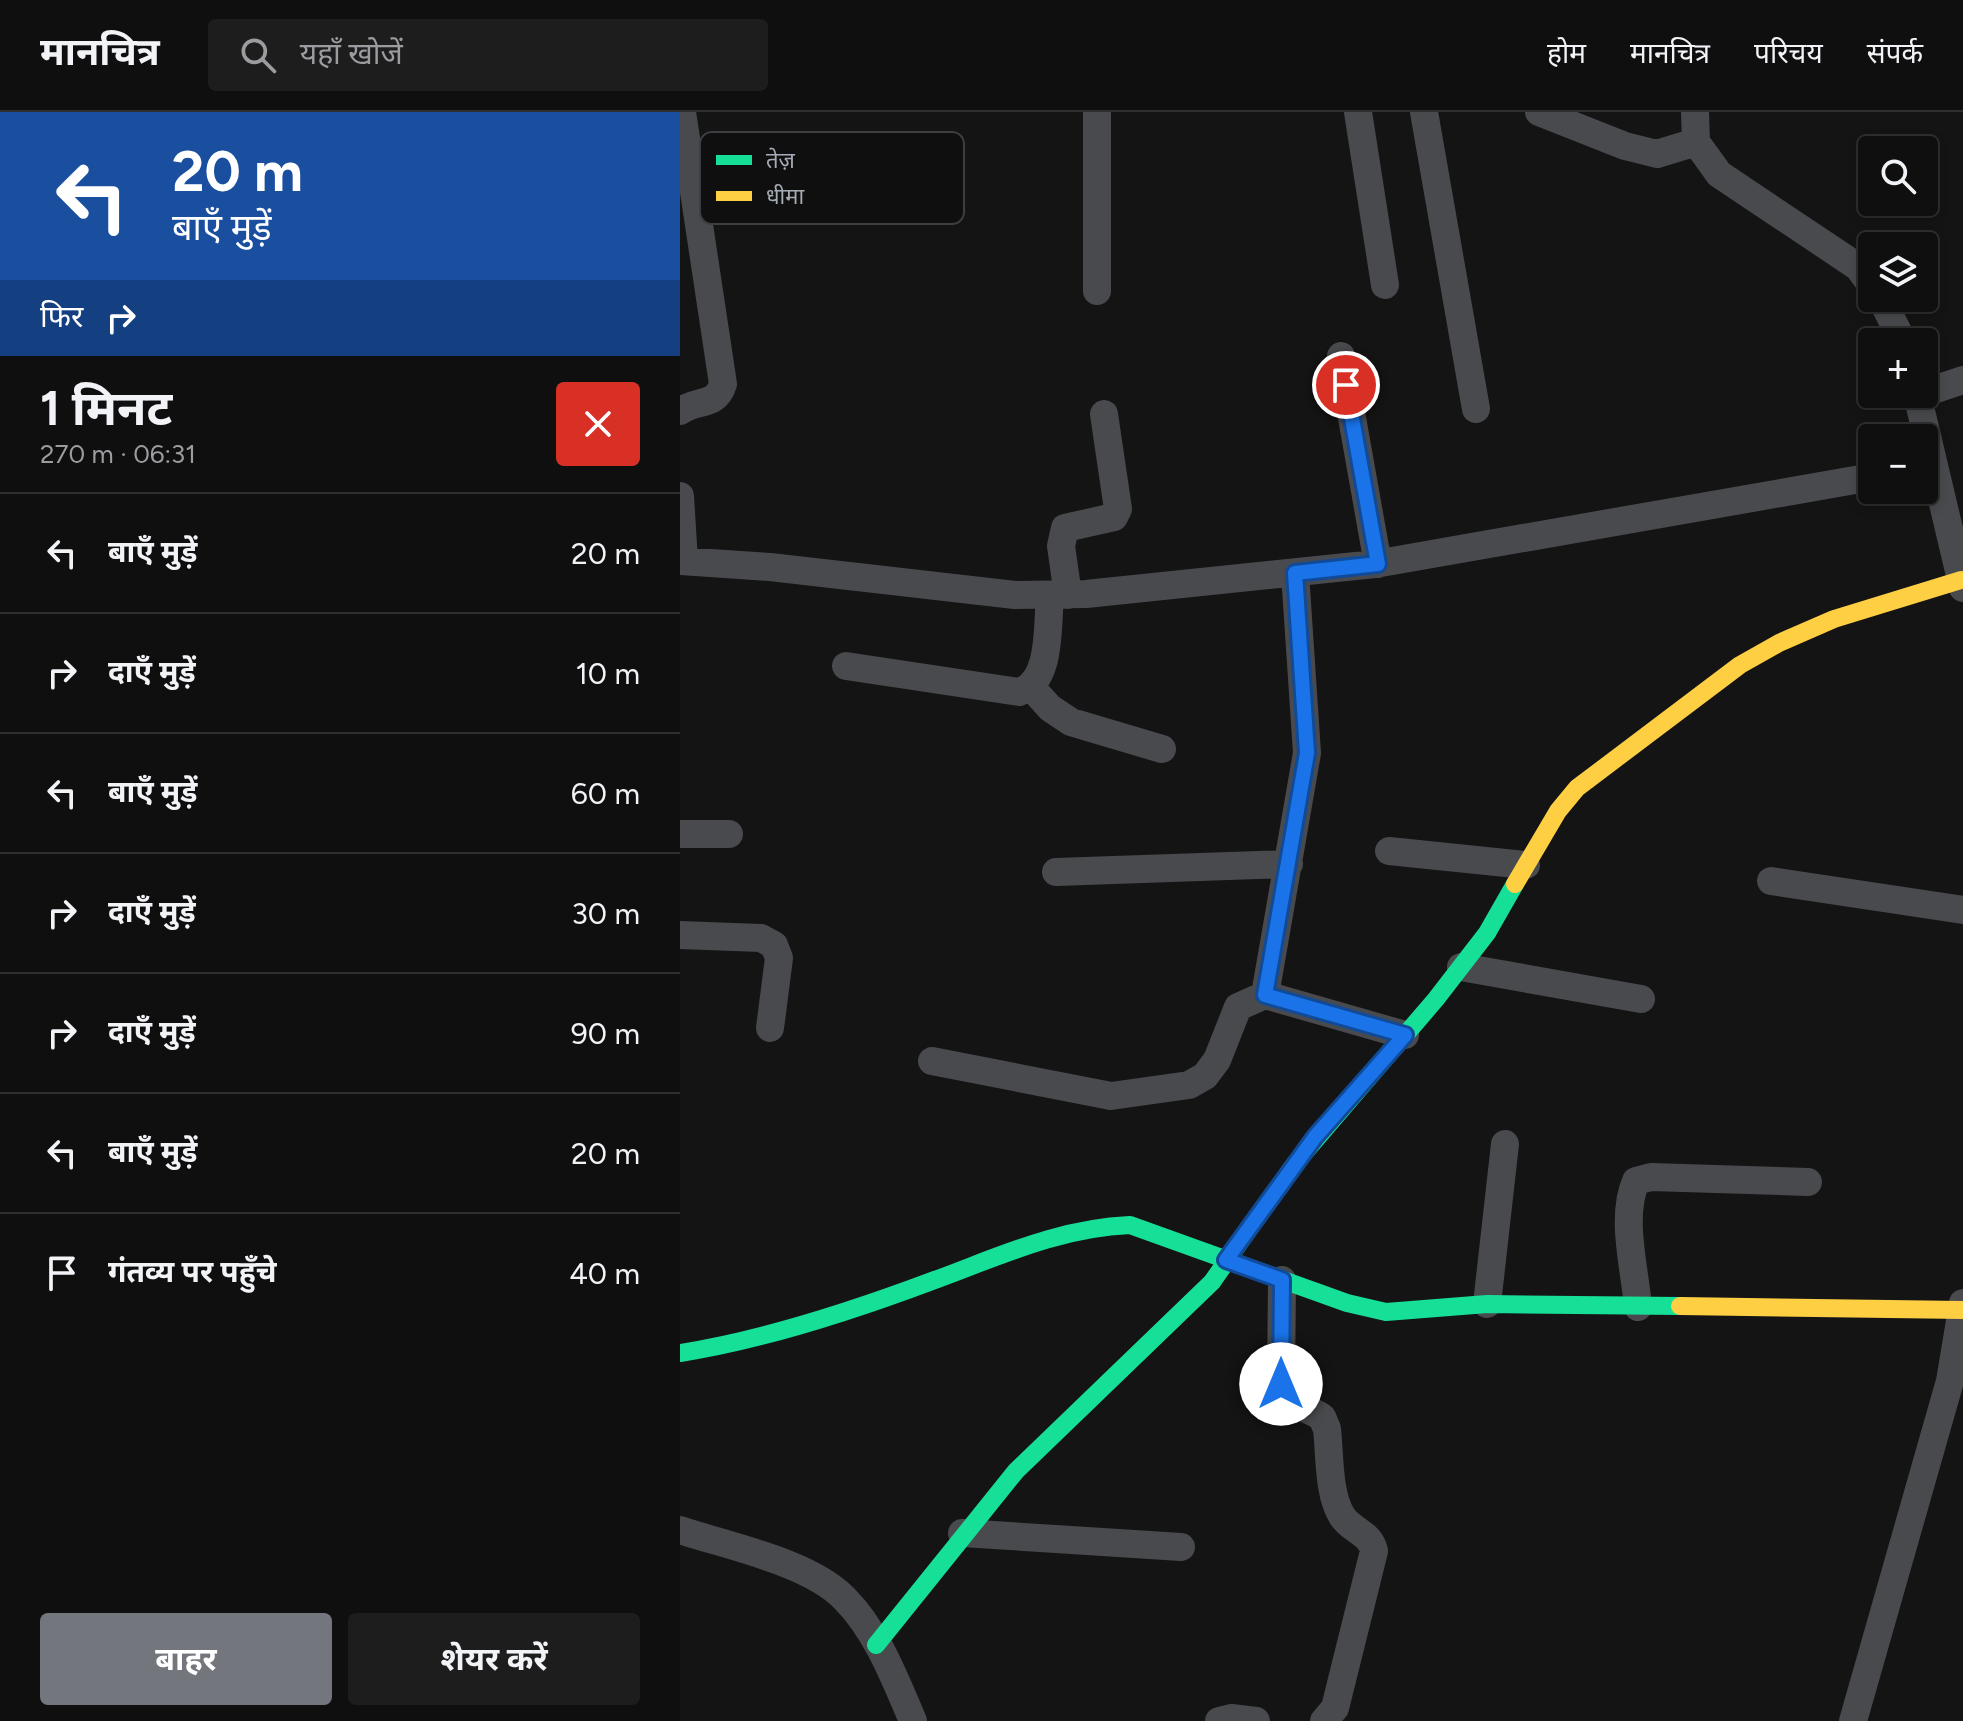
<!DOCTYPE html>
<html lang="hi">
<meta charset="utf-8">
<style>
:root{--surface:#0f0f10;--page:#1d1d1e;--text:#f1f3f6;--muted:#9b9c9f;--line:#2f2f30;--accent:#73777d}
body{margin:0;font-family:Figtree,"Noto Sans Devanagari",sans-serif;background:var(--page);color:var(--text);height:100vh;display:flex;flex-direction:column;font-size:30px;white-space:nowrap}
*{box-sizing:border-box;margin:0}
p{font-size:26px;color:var(--muted)}
.icon{flex:none;width:44px;height:44px;fill:none;stroke:currentColor;stroke-width:2;stroke-linecap:round;stroke-linejoin:round}
.map{position:relative;flex:1;overflow:hidden}
.side{display:flex;flex-direction:column;background:var(--surface);width:680px}
.side>*{flex:none}
.top-card{background:#1a4fa0;color:#fff;overflow:hidden}
.controls{position:absolute;left:1178px;top:24px;display:grid;gap:16px}
.controls a{display:grid;place-items:center;width:80px;height:80px;border-radius:8px;background:var(--surface);box-shadow:0 4px 12px #0003,0 0 0 2px var(--line);font-size:40px}
.pin{position:absolute;display:grid;place-items:center;width:68px;height:68px;color:#fff;margin:-34px;border:4px solid #fff;border-radius:50%;box-shadow:0 2px 8px #0007}
.me{position:absolute;width:88px;margin:-44px;rotate:0deg;stroke-linejoin:round;filter:drop-shadow(0 0 6px #0008)}
.turn{display:flex;align-items:center;gap:28px;height:168px;padding:0 40px;font-size:36px}
.turn .icon{width:104px;height:104px;stroke-width:2.5}
.turn b{display:block;font-size:56px;line-height:68px}
.then{display:flex;align-items:center;height:76px;padding:0 40px;background:#0003;gap:16px;font-size:30px}
.round{display:grid;place-items:center;flex:none;width:84px;height:84px;border-radius:8px;background:var(--page)}
.headline{display:flex;align-items:center;justify-content:space-between;height:136px;padding:0 40px}
h1{font-size:48px;font-weight:700;line-height:60px}
.action{display:flex;gap:16px;margin-top:auto;padding:16px 40px}
.action a{flex:1;height:92px;border-radius:8px;background:var(--accent);color:#fff;font-size:32px;font-weight:700;line-height:92px;text-align:center}
.action a+a{background:var(--page);color:var(--text)}
ul{padding:0;list-style:none}
li{display:flex;align-items:center;gap:24px;height:120px;padding:0 40px;border-top:2px solid var(--line)}
li div{flex:1}
li b{display:block;font-size:30px}
li em{font-style:normal}
header{display:flex;align-items:center;gap:48px;box-sizing:border-box;height:112px;padding:0 40px;background:var(--surface);border-bottom:2px solid var(--line)}
header strong{font-size:38px}
nav{display:flex;gap:44px;margin-inline-start:auto;font-size:28px}
.search{width:560px;height:72px;background:var(--page);display:flex;align-items:center;gap:20px;box-sizing:border-box;padding:0 28px;border-radius:8px;color:var(--muted);font-size:30px}
main{display:flex;flex:1;min-height:0}
.map>svg:first-child{display:block}
.lines{fill:none;stroke-linecap:round;stroke-linejoin:round}
.street{stroke:#494a4d;stroke-width:28}
.fast{stroke:#16e098;stroke-width:18}
.slow{stroke:#ffcf43;stroke-width:18}
.route-casing{stroke:#114b97;stroke-width:20}
.route{stroke:#1a73e8;stroke-width:14}
.key{fill:#0f0f10;stroke:#3c3e42;stroke-width:2}
.key-label{font-size:22px;fill:#a6acb5}
</style>
<header>
<strong>मानचित्र</strong>
<div class="search"><svg class="icon" aria-label="search" viewBox="0 0 24 24"><circle cx="10" cy="10" r="6"/><path d="M15 15l6 6"/></svg>यहाँ खोजें</div>
<nav><a>होम</a><a>मानचित्र</a><a>परिचय</a><a>संपर्क</a></nav>
</header>
<main>
<section class="side">
<div class="top-card">
<div class="turn"><svg class="icon" aria-label="left" viewBox="0 0 24 24"><path d="M17 20v-9H6M10 6l-5 5 5 5"/></svg><div><b>20 m</b>बाएँ मुड़ें</div></div>
<div class="then">फिर<svg class="icon" aria-label="right" viewBox="0 0 24 24"><path d="M7 20v-9h11M14 6l5 5-5 5"/></svg></div>
</div>
<div class="headline"><div><h1>1 मिनट</h1><p>270 m · 06:31</p></div><a class="round" style="background:#d93025;color:#fff"><svg class="icon" aria-label="close" viewBox="0 0 24 24"><path d="M6 6l12 12M18 6L6 18"/></svg></a></div>
<ul>
<li><svg class="icon" aria-label="left" viewBox="0 0 24 24"><path d="M17 20v-9H6M10 6l-5 5 5 5"/></svg><div><b>बाएँ मुड़ें</b></div><em>20 m</em></li>
<li><svg class="icon" aria-label="right" viewBox="0 0 24 24"><path d="M7 20v-9h11M14 6l5 5-5 5"/></svg><div><b>दाएँ मुड़ें</b></div><em>10 m</em></li>
<li><svg class="icon" aria-label="left" viewBox="0 0 24 24"><path d="M17 20v-9H6M10 6l-5 5 5 5"/></svg><div><b>बाएँ मुड़ें</b></div><em>60 m</em></li>
<li><svg class="icon" aria-label="right" viewBox="0 0 24 24"><path d="M7 20v-9h11M14 6l5 5-5 5"/></svg><div><b>दाएँ मुड़ें</b></div><em>30 m</em></li>
<li><svg class="icon" aria-label="right" viewBox="0 0 24 24"><path d="M7 20v-9h11M14 6l5 5-5 5"/></svg><div><b>दाएँ मुड़ें</b></div><em>90 m</em></li>
<li><svg class="icon" aria-label="left" viewBox="0 0 24 24"><path d="M17 20v-9H6M10 6l-5 5 5 5"/></svg><div><b>बाएँ मुड़ें</b></div><em>20 m</em></li>
<li><svg class="icon" aria-label="arrive" viewBox="0 0 24 24"><path d="M6 21V4h12l-3 4 3 4H6"/></svg><div><b>गंतव्य पर पहुँचे</b></div><em>40 m</em></li>
</ul>
<div class="action"><a>बाहर</a><a>शेयर करें</a></div>
</section>
<div class="map">
<svg width="1283" height="1609" viewBox="0 0 1283 1609">
<rect width="100%" height="100%" fill="#141415"/>
<g class="lines">
<path class="street" d="M678,0l27,173
M744,0l52,297
M859,0l86,34 32,8 39,-12
M1015,0l1,30 23,32 139,93 14,19
M417,179v-179
M1201,186l22,44
M661,244l37,208
M1244,281l39,-13
M1237,282l46,194
M0,299c18,-12 36,-4 43,-27l-41,-272
M0,384l4,65
M0,449l90,6 245,28 71,-1 289,-30 497,-87
M388,483l-7,-49 4,-18 49,-11 4,-8 -14,-95
M166,554l173,26c33,-10 28,-67 31,-96
M352,576l18,20 21,14 91,27
M0,722h49
M709,739l137,14
M376,760l233,-8
M1091,769l192,29
M0,823l81,3 13,7 5,13 -9,70
M781,855l180,32
M585,883l42,-242 -12,-180
M252,949l179,35 78,-11 16,-9 12,-16 21,-53 27,-12 140,40
M602,1168l-1,104c8,22 22,22 41,33l5,12c3,26 1,65 15,87 9,15 28,16 32,35l-39,157 -11,13
M807,1192l18,-160
M958,1195c-3,-38 -18,-90 -2,-126l15,-4 157,5
M0,1418c48,16 129,32 164,68 33,33 51,81 69,123
M282,1421l219,14
M539,1609l12,-3 25,3
M1173,1609l97,-340 13,-78"/>
<path class="fast" d="M0,1241c84,-13 172,-42 252,-72 66,-24 126,-53 198,-56l217,78 39,9 101,-8 193,2
M196,1533l140,-174 196,-189 82,-117 142,-166 51,-66 28,-49"/>
<path class="slow" d="M835,772l43,-73 19,-23 163,-123 39,-22 55,-24 127,-39
M1000,1194l283,4"/>
</g>
<g class="lines">
<defs>
<path id="route" d="M601,1272l1,-104 -56,-20 89,-123 90,-102 -140,-40 42,-242 -12,-180 83,-9 -32,-179"/>
</defs>
<use href="#route" class="route-casing"/>
<use href="#route" class="route"/>
</g>
<rect x="20" y="20" width="264" height="92" rx="12" class="key"/>
<rect x="36" y="43" width="36" height="10" fill="#16e098"/>
<rect x="36" y="79" width="36" height="10" fill="#ffcf43"/>
<g class="key-label">
<text x="86" y="56">तेज़</text>
<text x="86" y="92">धीमा</text>
</g>
</svg>
<div class="controls">
<a><svg class="icon" aria-label="search" viewBox="0 0 24 24"><circle cx="10" cy="10" r="6"/><path d="M15 15l6 6"/></svg></a>
<a><svg class="icon" aria-label="layers" viewBox="0 0 24 24"><path d="M12 4l9 5-9 5-9-5zM3 14l9 5 9-5"/></svg></a>
<a>+</a>
<a>−</a>
</div>
<div class="pin" style="left:666px;top:273px;background:#d93025"><svg class="icon" aria-label="arrive" viewBox="0 0 24 24"><path d="M6 21V4h12l-3 4 3 4H6"/></svg></div>
<svg class="me" style="left:601px;top:1272px" viewBox="-20 -20 40 40"><circle r="19" fill="#fff"/><path d="M0-13L10 11 0 6-10 11z" fill="#1a73e8"/></svg>
</div>
</main>
